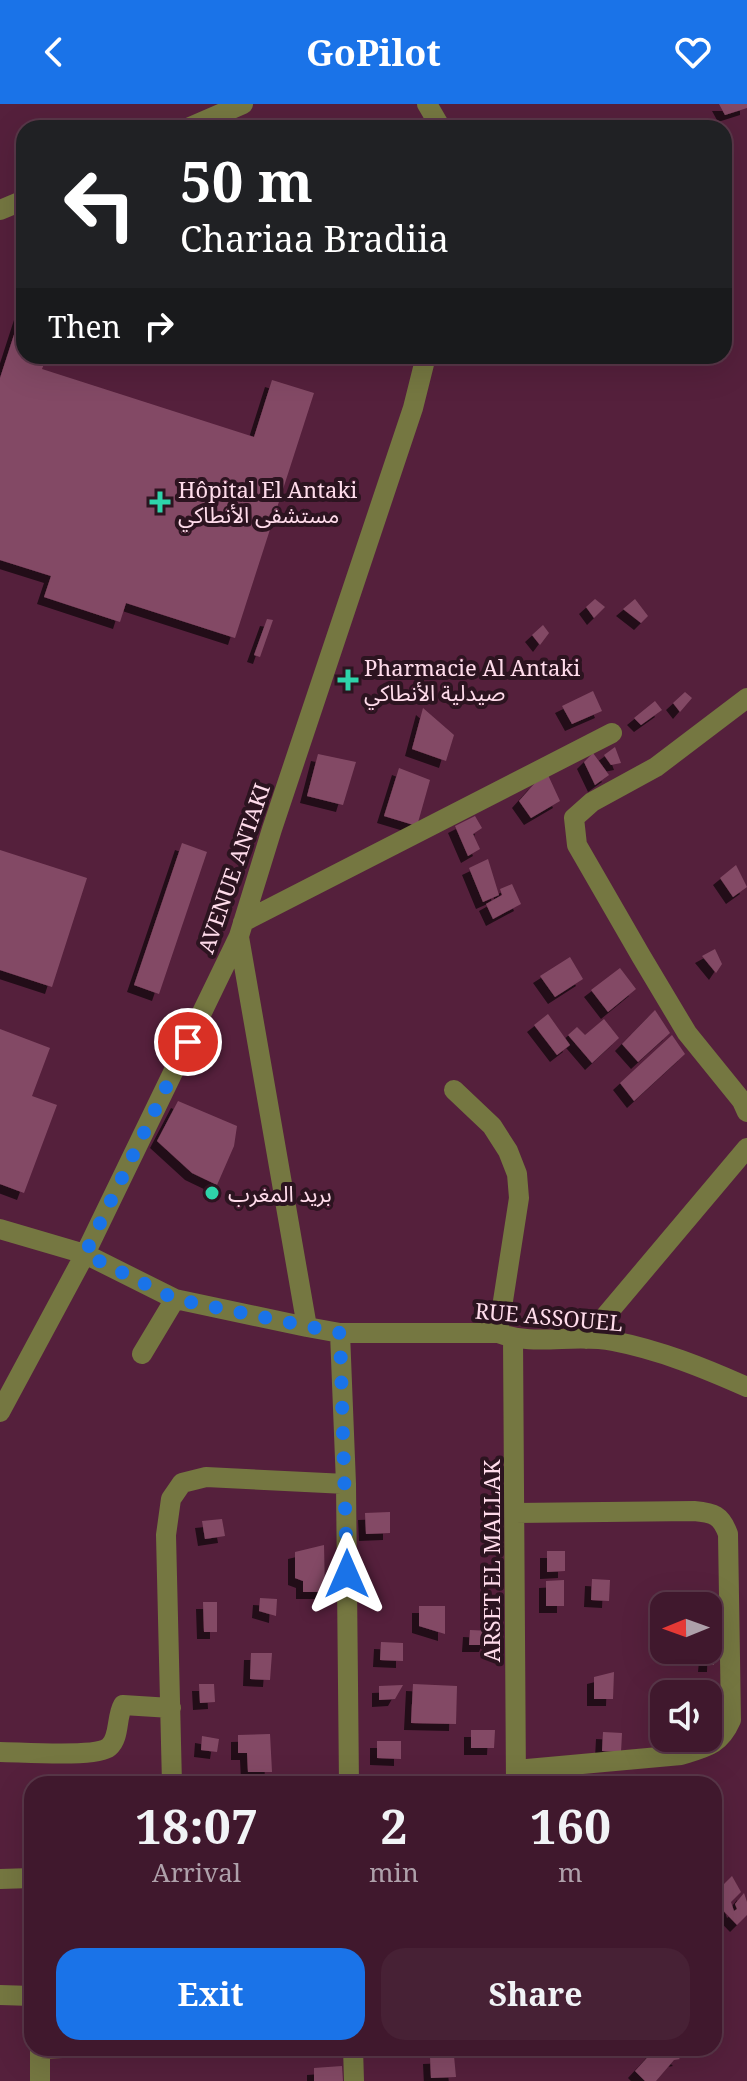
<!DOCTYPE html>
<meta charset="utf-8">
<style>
:root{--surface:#40182d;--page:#472135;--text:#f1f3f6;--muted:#aea0aa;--line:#593749;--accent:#1a73e8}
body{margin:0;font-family:"Noto Serif","Noto Sans Arabic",serif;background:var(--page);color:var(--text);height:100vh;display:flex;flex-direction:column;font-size:30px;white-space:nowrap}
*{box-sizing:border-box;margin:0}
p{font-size:26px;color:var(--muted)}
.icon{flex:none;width:44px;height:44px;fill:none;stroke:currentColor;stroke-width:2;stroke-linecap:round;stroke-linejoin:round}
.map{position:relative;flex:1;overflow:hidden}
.side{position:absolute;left:24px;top:1672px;width:698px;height:280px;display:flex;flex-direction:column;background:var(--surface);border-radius:24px;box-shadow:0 8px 32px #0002,0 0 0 2px var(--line)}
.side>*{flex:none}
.banner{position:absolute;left:16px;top:16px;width:716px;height:244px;border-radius:24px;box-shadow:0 8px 32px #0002,0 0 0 2px var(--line);background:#202124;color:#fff;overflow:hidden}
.needle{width:52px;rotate:269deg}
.fabs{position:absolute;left:650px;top:1488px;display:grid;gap:16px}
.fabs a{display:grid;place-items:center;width:72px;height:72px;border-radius:16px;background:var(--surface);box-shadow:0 8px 32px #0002,0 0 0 2px var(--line);font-size:40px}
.pin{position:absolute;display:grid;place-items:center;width:68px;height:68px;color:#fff;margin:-34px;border:4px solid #fff;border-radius:50%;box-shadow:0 2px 8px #0007}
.me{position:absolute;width:88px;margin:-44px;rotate:0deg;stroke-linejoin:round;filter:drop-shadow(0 0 6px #0008)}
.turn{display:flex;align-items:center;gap:28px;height:168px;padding:0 32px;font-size:36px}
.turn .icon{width:104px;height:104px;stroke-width:2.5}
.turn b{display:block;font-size:56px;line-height:68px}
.then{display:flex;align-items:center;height:76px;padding:0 32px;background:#0003;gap:16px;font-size:30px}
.eta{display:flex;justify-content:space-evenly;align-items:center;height:136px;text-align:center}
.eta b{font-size:48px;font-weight:700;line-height:56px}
.action{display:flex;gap:16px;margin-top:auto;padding:16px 32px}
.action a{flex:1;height:92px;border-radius:24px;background:var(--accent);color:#fff;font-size:32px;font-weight:700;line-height:92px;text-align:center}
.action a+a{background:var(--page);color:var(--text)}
header{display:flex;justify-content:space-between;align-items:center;height:104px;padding:0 32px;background:var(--accent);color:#fff;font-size:36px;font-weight:700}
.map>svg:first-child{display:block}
.building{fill:#834a65;filter:url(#shadow)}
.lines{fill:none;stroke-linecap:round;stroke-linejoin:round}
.minor{stroke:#757741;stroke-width:20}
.route{stroke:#1a73e8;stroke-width:14;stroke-dasharray:0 25.2}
.poi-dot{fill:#2ed4aa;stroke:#2c1420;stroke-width:3}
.labels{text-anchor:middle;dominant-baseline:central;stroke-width:8;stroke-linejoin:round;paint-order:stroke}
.poi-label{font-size:22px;fill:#ffdceb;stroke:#2c1420;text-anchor:start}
.street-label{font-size:22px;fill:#ffdceb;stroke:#2c1420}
</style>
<header><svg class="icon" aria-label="back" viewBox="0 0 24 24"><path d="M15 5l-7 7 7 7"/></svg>GoPilot<svg class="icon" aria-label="heart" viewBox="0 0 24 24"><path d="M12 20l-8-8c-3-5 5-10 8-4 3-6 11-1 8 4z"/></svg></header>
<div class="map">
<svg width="747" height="1977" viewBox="0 0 747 1977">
<defs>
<filter id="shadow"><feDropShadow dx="-7" dy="7" stdDeviation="0" flood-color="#0009"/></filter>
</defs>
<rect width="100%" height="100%" fill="#55203c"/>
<path class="building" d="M719,0h28v4l-22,7z
M21,209l3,2v41h23l-5,13 212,68 18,-57 42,13 -79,245 -109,-35 -6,19 -76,-25 7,-21 -51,-16v-182z
M595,495l10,8 -11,11 -8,-11z
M635,495l13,17 -7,7 -18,-14z
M267,515l6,1 -13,37 -6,-2z
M543,521l6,8 -9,12 -8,-10z
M593,587l9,20 -30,13 -10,-18z
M685,588l7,6 -12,14 -7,-9z
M655,597l7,9 -21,15 -7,-7z
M423,604l31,27 -8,26 -34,-12z
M615,643l6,16 -10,2 -7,-10z
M593,649l16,22 -14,10 -11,-23z
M318,650l38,8 -13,43 -36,-9z
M399,664l31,12 -13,46 -33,-10z
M548,671l12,26 -29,17 -12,-17 16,-18z
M475,712l7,12 -9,6 7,15 -12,7 -13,-30z
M182,739l25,9 -48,142 -25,-9z
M0,746l87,28 -35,109 -52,-17z
M488,755l11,36 -16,7 -14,-34z
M736,761l11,22 -14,10 -13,-19z
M512,780l9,20 -28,15 -7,-15 16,-9 -2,-6z
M715,845l7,15 -6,9 -14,-17z
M570,853l13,22 -28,18 -15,-21z
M620,864l16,21 -28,23 -17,-22z
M655,906l15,23 -32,29 -16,-18z
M548,910l22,31 -13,10 -23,-30z
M604,915l15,19 -27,25 -24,-28 9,-8 8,8z
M0,925l50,19 -18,48 25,9 -33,88 -24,-9z
M672,931l13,19 -51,47 -14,-18z
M178,997l59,25 -3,20 -17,39 -25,-12 -35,-32z
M390,1408v21l-24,1 -1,-21z
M222,1415l3,17 -20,3 -3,-18z
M324,1441l1,47h-22v-11l-8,-3v-26z
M547,1447h18v20l-18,1z
M592,1475l18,1 -1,21 -18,-1z
M564,1476v26h-18v-25z
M260,1494l17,1 -1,17 -17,-5z
M203,1498h14v30h-13z
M419,1502h26v28l-26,-8z
M470,1526l22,1 -6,14h-17z
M708,1529h7l-1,32h-9z
M381,1538l22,1v18l-23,-1z
M251,1549h21l-2,27 -20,-1z
M614,1568l-1,27h-19v-22z
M199,1580h15l1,18 -15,1z
M413,1580l44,2 -1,38 -45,-1z
M403,1581l-8,14 -16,1v-14z
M471,1626h24l-1,18h-23z
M603,1628l19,1 -1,19 -19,-1z
M270,1630l2,38h-24l-1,-19h-9v-18z
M202,1632l17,3 -2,13 -16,-2z
M377,1637h24v18l-24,-1z
M732,1772l9,16 -10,10 3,9 3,-2 -2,-5 9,-11 3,9v13l-10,10 -23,-24v-7z
M656,1944h12l12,11 -6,1 -18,21h-11l-10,-10z
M454,1952l2,21 -25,1 -1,-21z
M342,1962l1,15h-29v-13z"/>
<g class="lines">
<path class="minor" d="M427,0l14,24
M188,24l55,-24
M0,106l24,-10
M747,594l-91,69 -64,35 -18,16 3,27 64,111 46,77 55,68 5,11
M243,818l369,-189
M239,833l68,390
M454,986l38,36 16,25 9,23 2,24 -21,135
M0,1125l85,25 90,45 132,28 33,6h158c36,14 77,0 115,8 47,9 91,27 134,46
M340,1229l6,151 3,300
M513,1235l3,445
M586,1235l161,-191
M142,1250l33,-55
M0,1308l85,-158 154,-318 33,-107 141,-421 13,-52
M515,1409l179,-2c20,2 27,4 34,23l3,186c-11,25 -24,27 -50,35l-165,15
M0,1648c20,0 96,6 109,-5 11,-9 7,-30 14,-42l48,3
M172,1680l-6,-249 5,-36 11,-16 24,-6 140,7
M0,1775l32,-1
M0,1891l32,1
M40,1944v33
M353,1944l1,33
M40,1945l22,-1"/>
</g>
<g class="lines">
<path class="route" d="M188,938l-103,212 90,45 165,34 7,241"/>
</g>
<g class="poi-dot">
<path d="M156 386h8v8h8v8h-8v8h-8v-8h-8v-8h8z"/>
<path d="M344 564h8v8h8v8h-8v8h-8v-8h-8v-8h8z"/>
<circle cx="212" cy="1089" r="8"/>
</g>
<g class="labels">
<g class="poi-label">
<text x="178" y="385">Hôpital El Antaki<tspan x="178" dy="25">مستشفى الأنطاكي</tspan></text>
<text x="364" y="563">Pharmacie Al Antaki<tspan x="364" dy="25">صيدلية الأنطاكي</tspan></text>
<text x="228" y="1089">بريد المغرب</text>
</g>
<g class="street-label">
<text transform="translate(233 764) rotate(-71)">AVENUE ANTAKI</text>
<text transform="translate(549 1212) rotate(5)">RUE ASSOUEL</text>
<text transform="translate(491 1457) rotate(-90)">ARSET EL MALLAK</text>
</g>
</g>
</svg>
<div class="fabs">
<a><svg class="needle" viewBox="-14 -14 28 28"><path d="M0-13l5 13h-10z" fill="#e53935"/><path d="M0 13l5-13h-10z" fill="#aea0aa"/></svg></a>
<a><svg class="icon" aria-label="sound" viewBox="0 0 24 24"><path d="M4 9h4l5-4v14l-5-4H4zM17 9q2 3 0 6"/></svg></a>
</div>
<div class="pin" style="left:188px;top:938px;background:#d93025"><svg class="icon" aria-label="arrive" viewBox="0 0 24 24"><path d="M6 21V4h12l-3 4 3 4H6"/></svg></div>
<svg class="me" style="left:347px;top:1470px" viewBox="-20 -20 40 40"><path d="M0-17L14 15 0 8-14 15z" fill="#1a73e8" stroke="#fff" stroke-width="4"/></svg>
<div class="banner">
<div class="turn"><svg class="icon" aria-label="left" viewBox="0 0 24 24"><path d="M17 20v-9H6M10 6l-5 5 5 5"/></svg><div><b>50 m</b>Chariaa Bradiia</div></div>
<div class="then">Then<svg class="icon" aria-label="right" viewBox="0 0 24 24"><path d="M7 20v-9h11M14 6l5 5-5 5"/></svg></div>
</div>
<section class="side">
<div class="eta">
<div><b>18:07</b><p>Arrival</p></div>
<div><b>2</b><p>min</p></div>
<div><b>160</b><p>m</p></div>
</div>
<div class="action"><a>Exit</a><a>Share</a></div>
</section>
</div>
